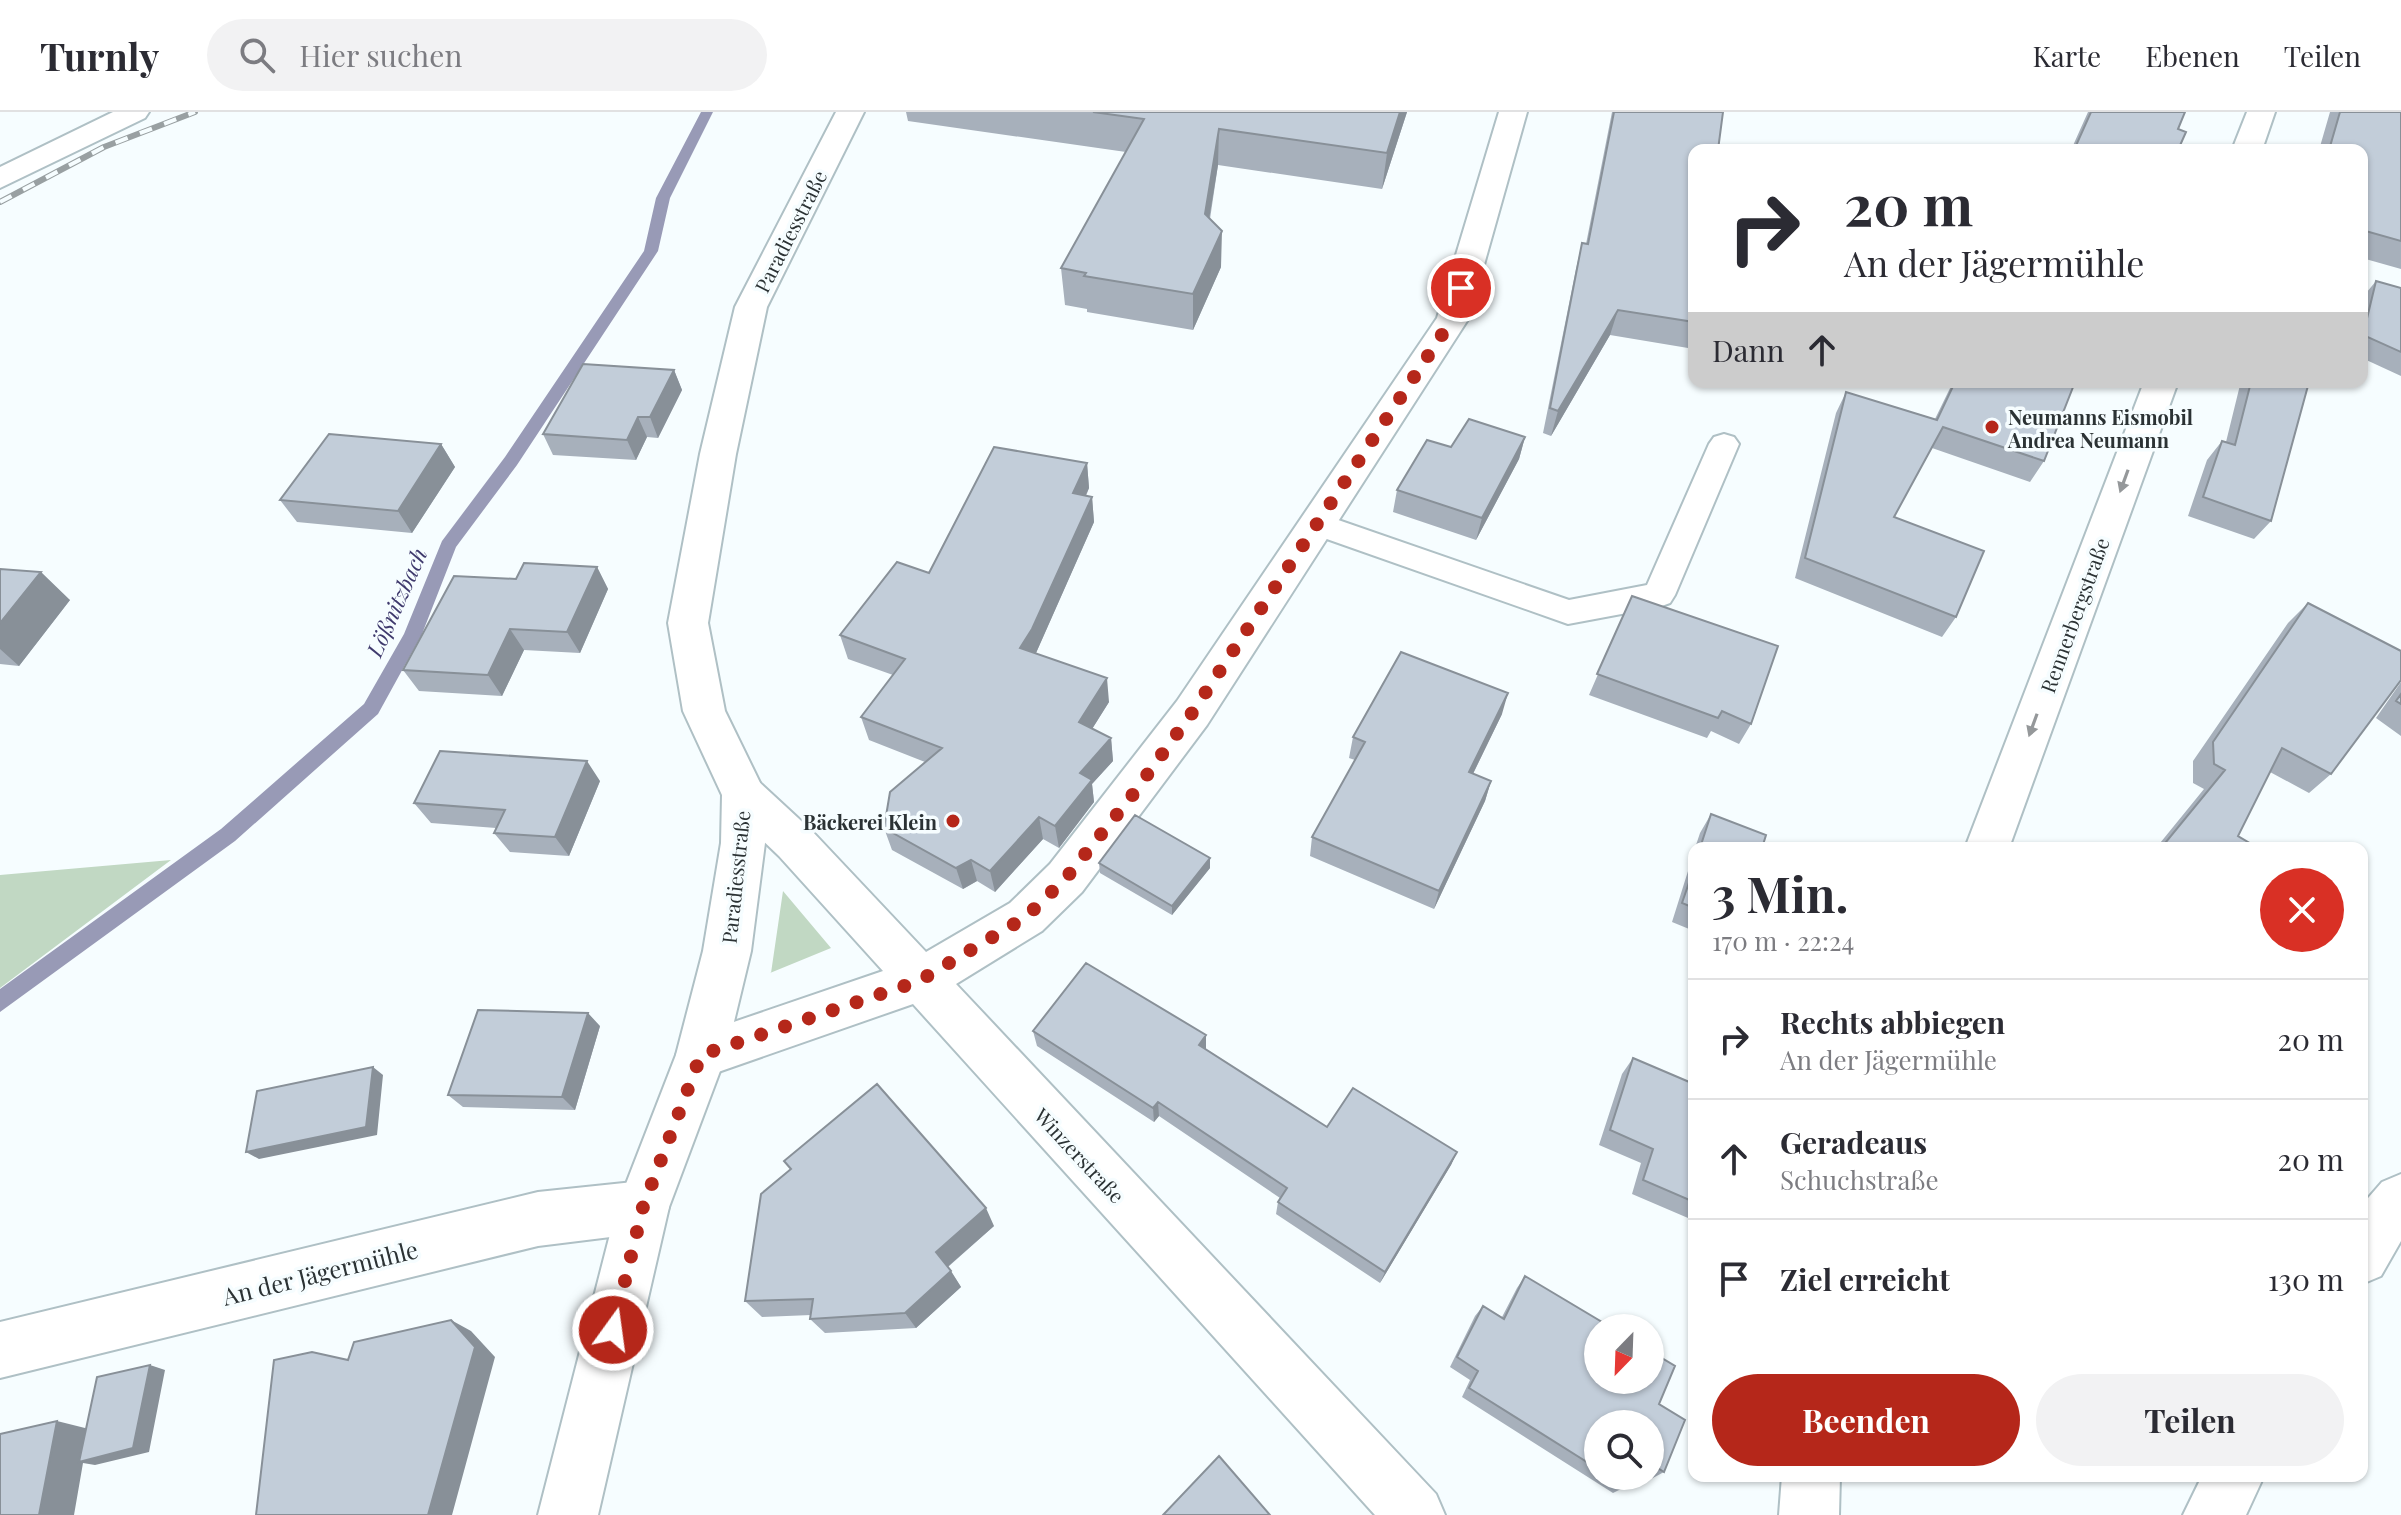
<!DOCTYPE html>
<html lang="de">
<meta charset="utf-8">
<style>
:root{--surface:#fff;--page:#f2f2f3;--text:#2b2b33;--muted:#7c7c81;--line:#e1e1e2;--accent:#b5271a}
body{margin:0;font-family:"Playfair Display",serif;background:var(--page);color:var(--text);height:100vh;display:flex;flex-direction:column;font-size:30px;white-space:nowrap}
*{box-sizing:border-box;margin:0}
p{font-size:26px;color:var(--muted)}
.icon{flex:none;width:44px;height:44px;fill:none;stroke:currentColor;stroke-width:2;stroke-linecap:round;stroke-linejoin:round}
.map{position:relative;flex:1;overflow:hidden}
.sheet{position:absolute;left:1688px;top:730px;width:680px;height:640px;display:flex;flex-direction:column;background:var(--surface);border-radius:16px;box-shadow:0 2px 6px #0004}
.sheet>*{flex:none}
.guide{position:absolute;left:1688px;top:32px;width:680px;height:244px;border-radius:16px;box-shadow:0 2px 6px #0004;background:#fff;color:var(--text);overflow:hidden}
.needle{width:52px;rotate:203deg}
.fabs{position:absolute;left:1584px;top:1202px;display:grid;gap:16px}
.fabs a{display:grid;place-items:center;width:80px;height:80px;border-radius:50%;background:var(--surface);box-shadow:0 2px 6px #0004;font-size:40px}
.pin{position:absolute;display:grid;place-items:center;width:68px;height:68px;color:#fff;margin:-34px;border:4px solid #fff;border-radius:50%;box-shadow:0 2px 8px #0007}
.me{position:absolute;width:88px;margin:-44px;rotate:14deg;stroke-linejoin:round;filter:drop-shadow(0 0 6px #0008)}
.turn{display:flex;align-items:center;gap:28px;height:168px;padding:0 24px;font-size:36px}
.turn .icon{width:104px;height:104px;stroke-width:2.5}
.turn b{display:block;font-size:56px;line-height:68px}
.then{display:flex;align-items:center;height:76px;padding:0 24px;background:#0003;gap:16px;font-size:30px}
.round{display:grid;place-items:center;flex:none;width:84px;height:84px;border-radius:42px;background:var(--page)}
.summary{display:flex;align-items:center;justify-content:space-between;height:136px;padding:0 24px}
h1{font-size:48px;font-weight:700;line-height:60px}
.action{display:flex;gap:16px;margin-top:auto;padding:16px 24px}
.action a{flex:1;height:92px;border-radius:48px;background:var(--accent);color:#fff;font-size:32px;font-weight:700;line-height:92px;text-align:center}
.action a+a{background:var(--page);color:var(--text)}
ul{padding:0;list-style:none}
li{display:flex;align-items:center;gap:24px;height:120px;padding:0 24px;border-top:2px solid var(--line)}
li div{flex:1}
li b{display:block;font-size:30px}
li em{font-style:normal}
header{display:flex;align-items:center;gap:48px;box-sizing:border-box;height:112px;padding:0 40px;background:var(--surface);border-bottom:2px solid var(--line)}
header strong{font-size:38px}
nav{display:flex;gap:44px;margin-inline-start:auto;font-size:28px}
.search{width:560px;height:72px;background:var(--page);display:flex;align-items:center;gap:20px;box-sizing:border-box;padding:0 28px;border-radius:44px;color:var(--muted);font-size:30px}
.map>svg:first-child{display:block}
.green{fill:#c1d8c3}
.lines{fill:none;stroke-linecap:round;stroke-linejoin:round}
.stream{fill:#989ab6;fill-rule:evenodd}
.service-casing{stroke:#afc0c5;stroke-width:4}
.minor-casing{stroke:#afc0c5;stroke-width:4}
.tertiary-casing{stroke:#afc0c5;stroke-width:4}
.service{fill:#fff;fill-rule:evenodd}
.minor{fill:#fff;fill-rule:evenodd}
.tertiary{fill:#fff;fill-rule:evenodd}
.rail-casing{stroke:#99a0a2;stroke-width:6}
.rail{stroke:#f6fdff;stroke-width:4;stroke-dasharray:13;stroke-linecap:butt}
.wall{fill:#a7b0bb}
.shaded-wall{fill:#889098}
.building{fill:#c2cdd9;stroke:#889098;stroke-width:2}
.oneway{fill:#95989a}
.route{stroke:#b5271a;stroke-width:14;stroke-dasharray:0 25.2}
.poi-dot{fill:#b5271a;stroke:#f6fdff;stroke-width:3}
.labels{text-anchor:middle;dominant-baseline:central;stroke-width:7;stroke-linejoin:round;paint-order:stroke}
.street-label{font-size:20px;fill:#2b3234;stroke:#f6fdff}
.poi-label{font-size:20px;font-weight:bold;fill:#2b3234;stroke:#f6fdff;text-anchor:start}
.water-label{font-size:22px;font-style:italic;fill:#3f3a6d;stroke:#f6fdff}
.near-street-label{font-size:24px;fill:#2b3234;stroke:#f6fdff}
</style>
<header>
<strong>Turnly</strong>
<div class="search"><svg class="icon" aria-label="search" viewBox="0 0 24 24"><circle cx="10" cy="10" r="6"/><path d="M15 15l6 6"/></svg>Hier suchen</div>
<nav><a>Karte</a><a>Ebenen</a><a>Teilen</a></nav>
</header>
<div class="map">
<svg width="2401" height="1403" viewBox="0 0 2401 1403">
<rect width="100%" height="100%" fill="#f6fdff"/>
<path class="green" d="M171,748l-171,128v-113z
M783,779l48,57 -61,25h1z"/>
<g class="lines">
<path class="stream" d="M701,0h12l-43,86 -12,53 -141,214 -61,82 -34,87 -44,80 -143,127 -235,171v-23l221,-160 143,-125 40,-70 38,-93 63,-84 139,-206 12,-53z"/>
<defs>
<path id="service" d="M1724,322l10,3 5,7 -64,151 -5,8 -11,4 -91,17 -261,-92 -4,-8 4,-8 11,-3 251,87 78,-15 62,-141 5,-7z"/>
<path id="minor" d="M113,0h36l-4,6 -145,70v-21z
M1499,0h28l-58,206 -262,407 -125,167 -40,39 -86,53 480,510 9,21h-70l-462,-511 -212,74 -17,-7 -8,-16 8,-16 199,-68 -104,-115 -50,-48 -7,-13 7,-13 15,-5 15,5 52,48 115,122 84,-49 40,-39 127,-163 260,-383z
M2247,0h28l-13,38h-30z
M2144,270h34l-169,466h-44z
M2401,1062v67l-20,35 -19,8v-79l20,-23z
M643,1069l19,7 7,19 -7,19 -19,7 -105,13 -538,132v-56l538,-130z
M1782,1364h58l-1,39h-60z
M2202,1364h62l-18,39h-63z"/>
<path id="tertiary" d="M836,0h28l-97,195 -31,147 -28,169 17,88 41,84 -1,48 -14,108 -25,104 -57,152 -71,308h-60l79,-308 59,-152 27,-104 18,-108 1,-48 -39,-84 -15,-88 32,-169 35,-147z"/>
</defs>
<use href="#service" class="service-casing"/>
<use href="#minor" class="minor-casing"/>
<use href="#tertiary" class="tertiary-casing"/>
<use href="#service" class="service"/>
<use href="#minor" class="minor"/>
<use href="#tertiary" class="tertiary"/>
<defs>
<path id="rail" d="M0,90l104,-55 91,-35"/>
</defs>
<use href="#rail" class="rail-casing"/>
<use href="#rail" class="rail"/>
</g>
<path class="wall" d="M906,0h501l-25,77 -164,-24 -8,54 11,48 -28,63 -106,-18v-3l-22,-4 -4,-37 65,-116 -218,-31z
M1612,0h111l-29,38v199l-84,-14 -59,101 -8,-3 33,-164 6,-26 4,1z
M2088,0h97l-7,17v21h-107z
M2330,0h71v157l-39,-11v-108h-43z
M2376,169l25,7v88l-39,-18v-60z
M674,258l8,20 -24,48 -11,-1 -11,23 -83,-5 -10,-21z
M1953,270h122l-31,79 -14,21 -98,-34 -38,69 62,100 -14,20 -147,-59 41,-165 10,-21 89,27z
M2242,270h67l-38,139 -17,18 -66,-23 19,-56 15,-19 4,1 14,-57z
M1525,325l-6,22 -43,81 -83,-28 4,-22 54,-43z
M441,332l14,23 -43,66 -115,-11 -17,-22z
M1087,351l2,25 -3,8 6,1 2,25 -58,131 73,49 -17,27 19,9 2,23 -21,23 2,18 -35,46 -16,-9 -48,53 -18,-11 -14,8 -71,-39 -8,-22 41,-66 -56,-22 -8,-23 32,-42 -45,-16 -8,-24z
M597,455l11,22 -28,64 -56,-3 -22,46 -83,-5 -16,-21 113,-91z
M0,457l70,31 -51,66 -19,-2z
M1632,484l119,128 -12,20 -28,-13 -4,7 -118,-43z
M2308,491l23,171 -22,19 -39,-21 -32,64 20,12h-102l48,-59 -11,-6v-22l95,-138z
M2401,570v54l-25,-18z
M1502,602l-29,60 18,7 -6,20 -51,108 -124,-53 2,-19 43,-77 -6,-2 4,-21z
M600,669l-31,75 -59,-4 -16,-19 2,-5 -65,-5 -17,-20z
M1711,702l51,34h-67l5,-15z
M1694,740v79l-22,-9z
M1099,751l111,5 -38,47 -72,-42z
M600,914l-25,84 -112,-3 -15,-12z
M1033,919l173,4v14l121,78 130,25 -6,13 -71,118 -104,-69 2,-12 2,-4 -121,-82 -5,6 -117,-76z
M1633,946l61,144v11l-6,5 -56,-24 9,-31 -42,-18 23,-71z
M784,1049l210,65 -46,41 13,20 -45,41 -91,5 -15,-14 1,-4 -49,2 -17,-16 46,-132z
M1525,1164l134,128 5,68 -13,7 -5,-3h4v-52h-52v52h32l-5,11 -12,6 -151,-96 8,-17 -20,-13 25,-51 8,-10 19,11 15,-29z"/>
<path class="shaded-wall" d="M1400,0h7l-25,77 5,-36z
M1219,17l-1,36 -14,85 1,-36z
M1222,119l-1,36 -28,63v-36z
M1618,198l-8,25 -59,101 7,-25z
M674,258l8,20 -24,48 -8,-21z
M638,305l9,20 -11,23 -9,-20z
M1525,325l-6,22 -43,81 6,-22z
M441,332l14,23 -43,66 -14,-22z
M1087,351l2,25 -14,30 -2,-25z
M1092,385l2,25 -58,131 -12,18 -4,-23z
M597,455l11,22 -28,64 -13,-21z
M41,460l29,28 -51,66 -19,-17v-26z
M510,517l14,21 -22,46 -14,-21z
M1107,566l2,24 -27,43 -3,-23z
M1508,581l-6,21 -38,78 5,-20z
M1111,626l2,23 -21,23 2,18 -35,46 -4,-22 25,-53z
M587,649l13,20 -31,75 -14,-19z
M1491,669l-6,20 -51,108 5,-18z
M1039,705l4,22 -48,53 -5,-21z
M1210,746v10l-38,47v-9z
M971,748l6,21 -14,8 -7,-21z
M588,901l12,13 -25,84 -13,-13z
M1206,923v15l-7,-5z
M373,955l10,8 -6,60 -118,24 -13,-7z
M1158,990l1,14 -5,6 -1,-14z
M1457,1040l-6,13 -71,118 5,-11z
M986,1096l8,18 -49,43 -9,-17z
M951,1159l10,16 -45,41 -11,-15z
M451,1208l20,11 24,26 -43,158h-24z
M150,1253l15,5 -16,82 -54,13 -12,-2 -9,52h-35l18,-94 32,8z"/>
<path class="building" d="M1093,0h307l-13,41 -168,-24 -14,85 17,17 -29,63 -109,-18 2,-3 -25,-5 83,-149z
M1614,0h109l-5,38h-24v172l-76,-12 -60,101 -8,-3 32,-165 6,1z
M2091,0h94l-7,17 8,3 -8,18h-104z
M2340,0h61v129l-39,-11v-80h-33z
M2376,169l25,7v64l-38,-17z
M583,252l91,6 -24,47h-12l-11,23 -84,-6z
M1955,270h120l-31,79 -101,-34 -49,90 90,34 -28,66 -151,-59 41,-166 91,28z
M2251,270h58l-38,139 -68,-24 19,-56 13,4z
M1469,307l56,18 -43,81 -85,-28 30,-50 24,7z
M329,322l112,10 -43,67 -118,-11z
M994,335l93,16 -14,30 19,4 -60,132 -12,19 87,30 -28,44 32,16 -31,35 12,7 -37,46 -16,-9 -49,54 -19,-11 -15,8 -72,-40 6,-36 52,-44 -81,-31 44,-58 -65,-24 57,-73 32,11z
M524,451l73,4 -30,65 -57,-3 -22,46 -85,-5 51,-94 62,3z
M0,457l41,3 -41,51z
M1632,484l146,50 -27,78 -29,-13 -4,7 -121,-44z
M2308,491l93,48v29l-70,94 -49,-26 -44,88 20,12h-97l64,-78 -11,-6 -1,-22z
M1401,540l107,41 -39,79 22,9 -52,110 -127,-54 53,-95 -12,-5z
M2401,582v10l-5,-3z
M440,639l147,10 -32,76 -61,-4 11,-23 -91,-7z
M1711,702l55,21 -4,13h-62z
M1135,703l75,43 -38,48 -73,-43z
M1694,756v40l-12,-5z
M1086,851l120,72 -7,10 128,82 26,-39 104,64 -72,120 -107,-70 9,-14 -129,-86 -5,6 -120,-77z
M478,898l110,3 -26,84 -114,-2z
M1633,946l61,26v118l-51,-22 10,-31 -43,-19z
M373,955l-7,60 -120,25 11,-61z
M877,972l109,124 -50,44 15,19 -46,42 -95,6 3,-20 -68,2 16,-107 30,-25 -7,-8z
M1525,1164l87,52h-14v52h52v-29l25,15 -16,38 26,16 -21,52 -14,-9v-39h-52v45l-129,-81 9,-17 -21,-14 26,-51 21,13z
M451,1208l24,27 -47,168h-172l18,-155 38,-8 36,8 6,-18z
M150,1253l-17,83 -54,14 18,-85z
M57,1309l-18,94h-39v-81z
M1219,1344l51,59h-107z
M1608,1364h22l-5,11z"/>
<defs><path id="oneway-solid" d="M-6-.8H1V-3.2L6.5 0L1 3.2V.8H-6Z" transform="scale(2)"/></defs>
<g class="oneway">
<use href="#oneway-solid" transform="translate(2124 369) rotate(110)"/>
<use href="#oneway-solid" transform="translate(2033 613) rotate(110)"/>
</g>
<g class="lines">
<path class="route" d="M613,1218l30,-123 58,-152 218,-74 107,-64 40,-39 65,-81 61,-84 261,-395 8,-30"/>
</g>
<g class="poi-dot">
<circle cx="1992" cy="315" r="8"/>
<circle cx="953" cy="709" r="8"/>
</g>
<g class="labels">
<g class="street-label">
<text transform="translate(790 119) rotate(-63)">Paradiesstraße</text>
<text transform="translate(2074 503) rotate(-70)">Rennerbergstraße</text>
<text transform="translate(735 765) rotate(-84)">Paradiesstraße</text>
<text transform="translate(1080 1043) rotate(47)">Winzerstraße</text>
</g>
<g class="poi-label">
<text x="2008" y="304">Neumanns Eismobil<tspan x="2008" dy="23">Andrea Neumann</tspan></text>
<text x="937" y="709" text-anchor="end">Bäckerei Klein</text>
</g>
<g class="water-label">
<text transform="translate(396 490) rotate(-66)">Lößnitzbach</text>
</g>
<g class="near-street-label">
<text transform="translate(320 1160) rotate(-14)">An der Jägermühle</text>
</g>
</g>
</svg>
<div class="fabs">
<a><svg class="needle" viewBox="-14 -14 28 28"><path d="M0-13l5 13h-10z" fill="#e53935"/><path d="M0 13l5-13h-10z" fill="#7c7c81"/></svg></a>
<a><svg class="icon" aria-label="search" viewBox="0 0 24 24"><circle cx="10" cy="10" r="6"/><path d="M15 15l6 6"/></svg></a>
</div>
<div class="pin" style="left:1461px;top:176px;background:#d93025"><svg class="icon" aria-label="arrive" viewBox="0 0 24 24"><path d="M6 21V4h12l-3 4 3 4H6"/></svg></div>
<svg class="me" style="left:613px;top:1218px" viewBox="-20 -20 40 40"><circle r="17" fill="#b5271a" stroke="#fff" stroke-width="3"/><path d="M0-11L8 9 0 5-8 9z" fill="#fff"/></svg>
<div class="guide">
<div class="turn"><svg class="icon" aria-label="right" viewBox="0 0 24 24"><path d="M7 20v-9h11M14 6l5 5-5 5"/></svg><div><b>20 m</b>An der Jägermühle</div></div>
<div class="then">Dann<svg class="icon" aria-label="ahead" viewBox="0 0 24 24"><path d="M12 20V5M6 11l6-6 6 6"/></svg></div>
</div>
<section class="sheet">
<div class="summary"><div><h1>3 Min.</h1><p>170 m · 22:24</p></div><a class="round" style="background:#d93025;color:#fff"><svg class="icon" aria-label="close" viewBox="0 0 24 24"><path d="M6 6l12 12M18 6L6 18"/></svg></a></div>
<ul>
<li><svg class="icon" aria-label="right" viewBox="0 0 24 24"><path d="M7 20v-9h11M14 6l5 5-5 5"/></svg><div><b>Rechts abbiegen</b><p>An der Jägermühle</p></div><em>20 m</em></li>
<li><svg class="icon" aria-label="ahead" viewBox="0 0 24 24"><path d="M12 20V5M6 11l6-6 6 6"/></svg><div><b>Geradeaus</b><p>Schuchstraße</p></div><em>20 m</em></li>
<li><svg class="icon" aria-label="arrive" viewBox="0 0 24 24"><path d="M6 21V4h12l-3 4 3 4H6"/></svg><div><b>Ziel erreicht</b></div><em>130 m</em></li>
</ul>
<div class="action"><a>Beenden</a><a>Teilen</a></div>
</section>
</div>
